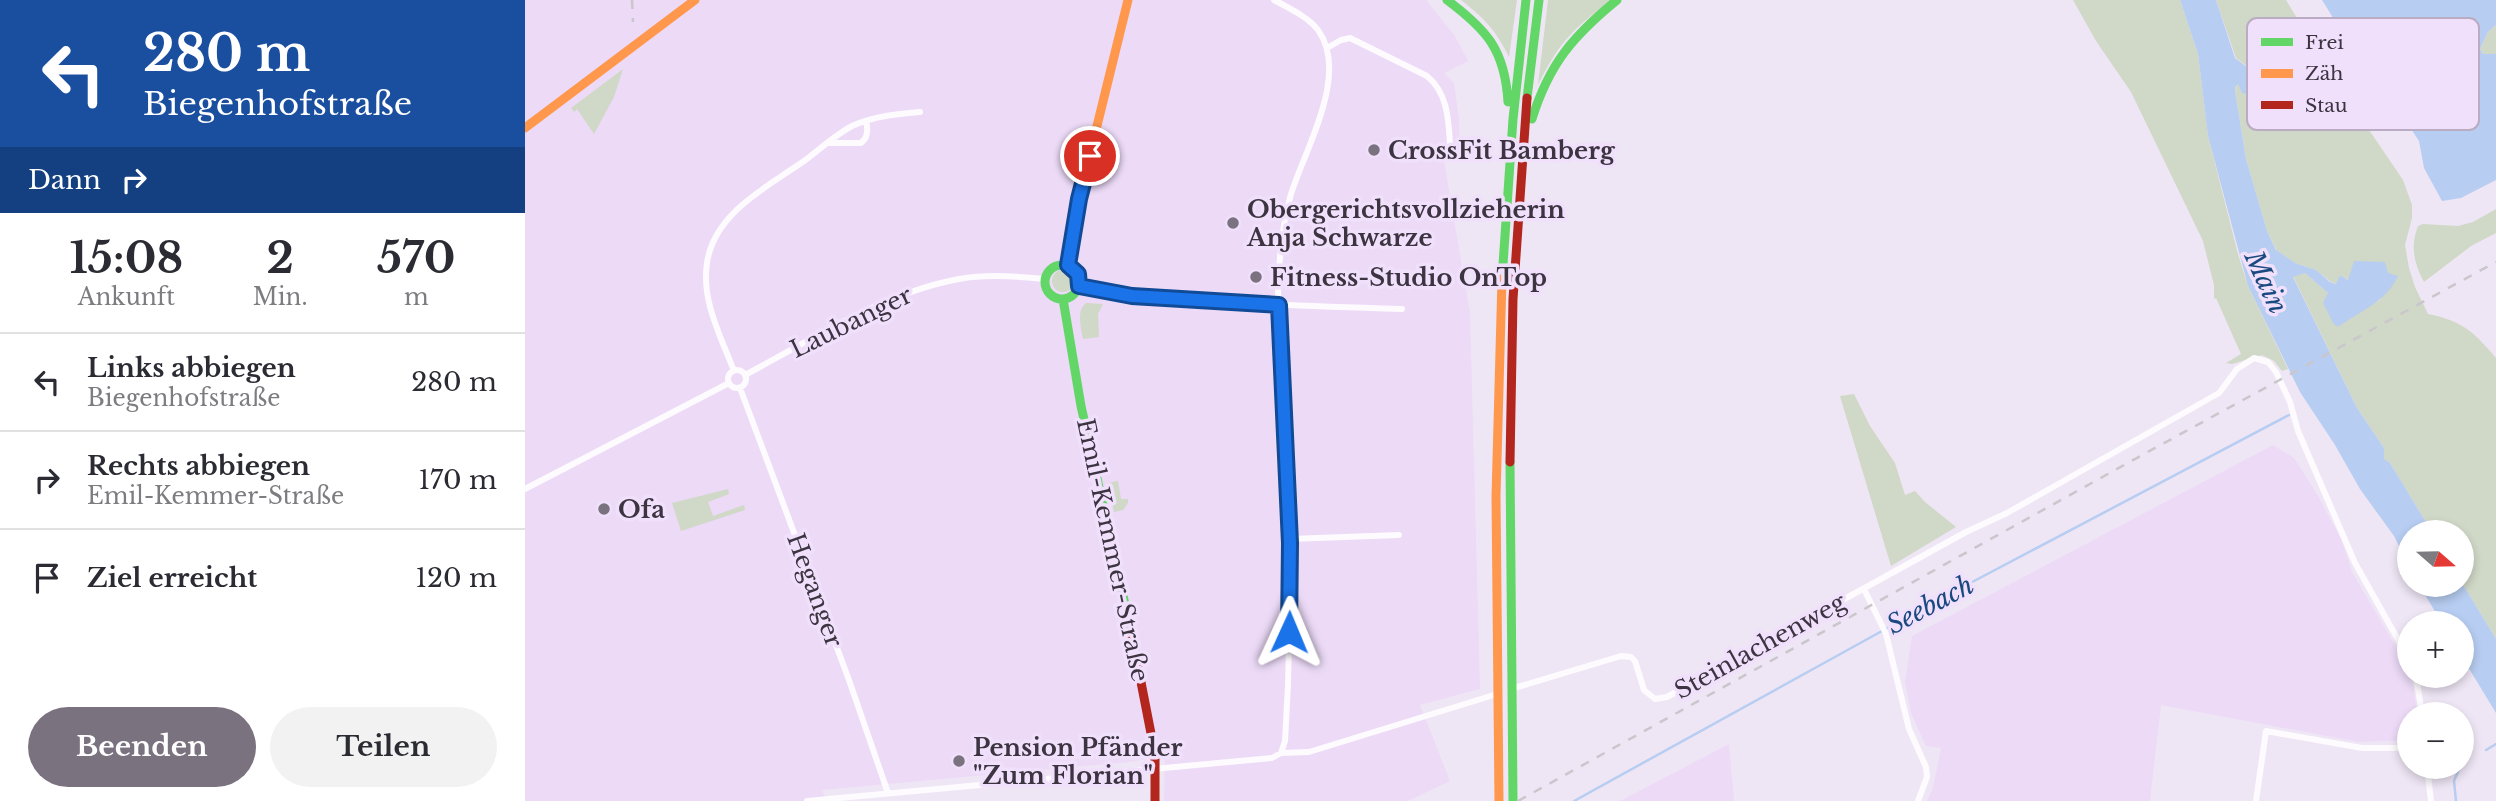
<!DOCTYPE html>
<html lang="de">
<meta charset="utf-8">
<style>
:root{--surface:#fff;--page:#f2f2f3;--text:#2b2b33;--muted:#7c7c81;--line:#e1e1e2;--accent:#7b7280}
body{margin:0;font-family:"Libre Baskerville",serif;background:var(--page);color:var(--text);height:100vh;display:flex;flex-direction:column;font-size:26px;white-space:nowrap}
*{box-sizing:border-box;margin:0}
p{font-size:23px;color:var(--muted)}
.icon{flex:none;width:38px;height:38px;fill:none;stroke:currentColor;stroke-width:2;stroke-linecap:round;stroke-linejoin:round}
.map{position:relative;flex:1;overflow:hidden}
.side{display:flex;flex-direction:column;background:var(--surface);width:525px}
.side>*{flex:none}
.top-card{background:#1a4fa0;color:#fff;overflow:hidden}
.needle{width:46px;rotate:110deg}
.controls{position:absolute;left:1872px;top:520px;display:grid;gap:14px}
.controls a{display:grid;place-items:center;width:77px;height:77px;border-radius:50%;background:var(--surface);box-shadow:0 4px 10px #0003;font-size:35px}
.pin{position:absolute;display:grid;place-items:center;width:60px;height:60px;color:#fff;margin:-30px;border:4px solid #fff;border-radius:50%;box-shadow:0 2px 7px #0007}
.me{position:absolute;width:77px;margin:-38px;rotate:1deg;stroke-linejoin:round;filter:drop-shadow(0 0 5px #0008)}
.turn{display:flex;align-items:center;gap:24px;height:147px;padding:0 28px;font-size:32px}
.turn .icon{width:91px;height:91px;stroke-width:2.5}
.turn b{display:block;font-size:49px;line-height:60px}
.then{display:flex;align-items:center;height:66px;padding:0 28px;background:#0003;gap:14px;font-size:26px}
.eta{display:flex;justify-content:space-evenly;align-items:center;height:119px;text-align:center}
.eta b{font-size:42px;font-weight:700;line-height:49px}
.button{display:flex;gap:14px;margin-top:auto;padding:14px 28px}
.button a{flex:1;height:80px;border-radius:42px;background:var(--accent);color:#fff;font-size:28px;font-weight:700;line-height:80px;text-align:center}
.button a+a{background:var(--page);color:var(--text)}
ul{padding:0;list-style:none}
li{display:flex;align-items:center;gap:21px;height:98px;padding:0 28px;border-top:2px solid var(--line)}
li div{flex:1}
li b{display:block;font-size:26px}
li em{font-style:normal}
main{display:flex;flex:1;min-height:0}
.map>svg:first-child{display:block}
.built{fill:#ecdaf7}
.green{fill:#d0d8c7}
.water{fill:#b7cdf1}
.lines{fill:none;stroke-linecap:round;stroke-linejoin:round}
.stream{stroke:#b7cdf1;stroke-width:2.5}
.street{stroke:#fdfbfe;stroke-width:6}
.fast{stroke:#63d668;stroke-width:9}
.slow{stroke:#ff974d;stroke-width:9}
.jam{stroke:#b3261e;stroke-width:9}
.rail{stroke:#cac7cc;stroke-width:2.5;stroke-dasharray:9 9;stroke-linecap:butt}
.route-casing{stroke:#114b97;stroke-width:18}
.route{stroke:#1a73e8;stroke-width:12}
.poi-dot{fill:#7b7280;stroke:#f0e0fb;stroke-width:2.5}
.labels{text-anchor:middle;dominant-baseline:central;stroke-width:7;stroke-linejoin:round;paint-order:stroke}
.poi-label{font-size:24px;font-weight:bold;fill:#3c3441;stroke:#f0e0fb;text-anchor:start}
.street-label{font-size:24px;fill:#3c3441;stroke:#f0e0fb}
.water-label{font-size:26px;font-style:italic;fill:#1a497f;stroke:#f0e0fb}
.key{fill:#f0e0fb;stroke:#baacc3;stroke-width:2}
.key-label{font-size:19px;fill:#3c3441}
</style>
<main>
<section class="side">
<div class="top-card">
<div class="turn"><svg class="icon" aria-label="left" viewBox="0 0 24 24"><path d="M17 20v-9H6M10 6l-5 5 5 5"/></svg><div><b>280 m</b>Biegenhofstraße</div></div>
<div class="then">Dann<svg class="icon" aria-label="right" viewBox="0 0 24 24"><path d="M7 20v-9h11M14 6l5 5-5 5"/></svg></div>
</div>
<div class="eta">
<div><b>15:08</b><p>Ankunft</p></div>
<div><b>2</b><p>Min.</p></div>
<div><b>570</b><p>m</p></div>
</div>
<ul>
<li><svg class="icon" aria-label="left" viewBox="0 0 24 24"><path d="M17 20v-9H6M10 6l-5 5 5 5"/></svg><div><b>Links abbiegen</b><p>Biegenhofstraße</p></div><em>280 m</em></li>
<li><svg class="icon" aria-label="right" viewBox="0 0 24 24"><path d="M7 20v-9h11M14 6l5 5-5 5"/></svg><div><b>Rechts abbiegen</b><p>Emil-Kemmer-Straße</p></div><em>170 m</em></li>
<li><svg class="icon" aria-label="arrive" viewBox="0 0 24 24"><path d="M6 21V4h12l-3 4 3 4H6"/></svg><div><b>Ziel erreicht</b></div><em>120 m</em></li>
</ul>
<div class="button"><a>Beenden</a><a>Teilen</a></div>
</section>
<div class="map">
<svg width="1971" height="801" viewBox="0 0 1971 801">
<rect width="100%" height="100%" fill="#efe6f5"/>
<path class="built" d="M0,0h901l29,36 13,25 -24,12 10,10 5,37 1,40 -16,1 26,152 10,376 -60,16 30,76 -42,20h-244l1,-45 -36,6 -307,28 5,11h-302z
M1748,445l21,13 23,36 25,47 10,31 51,87 11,31 3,24h-7v26l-51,2 -198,-37 -11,96h-223l6,-13 8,-40 -15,-2 -15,-33 -6,-31 7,-46z
M1204,744l5,57h-114z"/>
<path class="green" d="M936,0h56l-8,57c-13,-27 -25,-39 -48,-57z
M1023,0h63c-38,29 -52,42 -73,85z
M1548,0h107l18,54 10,82 30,118 10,32 40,83 -6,2 -8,-10 -12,-6 -30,9 -6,-1 15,-9 -25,-56 -2,1v-14l-11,-44 -72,-149 -35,-51z
M1691,0h70l41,68 76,112 9,25v13l-7,27 4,23 6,19 13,27c35,7 46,18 68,44v281l-34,-56v-51h-30l-42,-69 -7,-4 1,-11 -27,-40 -64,-132 12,-3 23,20 34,17 19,-11 -41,-24 -3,9 -6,-2 -15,-12 -21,-7 -18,-12 -10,-20 -21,-72 -11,-68 1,-7h2l3,6 8,-22 -13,-10z
M1971,25v29h-13l-3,-5 8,-17z
M98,69l-9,28 -20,37 -17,-25 -3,3 -3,-4z
M1971,209v24l-25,13 -47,36c-10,-18 -14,-36 -6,-56l5,-2 35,2 15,-4z
M527 281a11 11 0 1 1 22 0a11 11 0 1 1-22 0Z
M561,303l17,1 -5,10 1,23 -16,2c-2,-11 -7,-28 3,-36z
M1329,394l16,32 25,37 10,32 10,-4 10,11 31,25 -65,39 -51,-170z
M593,481l3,18h7v4l-5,7 -9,2 -6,-29z
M203,489l1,5 -21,8 5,14 31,-11 1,5 -64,21 -9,-28z"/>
<path class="water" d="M1655,0h36l19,58 16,12c3,9 3,19 -5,24l-4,-1 -4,-9 -3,3v4l11,68 21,72 9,19 19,13 21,7 14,12 6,2 4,-9 8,5 6,-19 31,1 3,11 10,3c-11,25 -39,36 -60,51l-5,-4 -10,-20 5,-10 -23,-20 -12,4 64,131 27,40v11l6,4 42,69h-22v36l-16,-32 -34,-47 -25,-44 -35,-53 -52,-106 -40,-150 -10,-82z
M1797,0h174v25l-8,7 -8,17 3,5h13v126l-35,18 -19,3 -18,-33 -5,-27 -40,-61 -11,-6z
M1937,583l34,56v74l-34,-56v-34h-20l-23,-38z"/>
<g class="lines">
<path class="stream" d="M1961,750l10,-6
M1049,801l366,-202 349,-184
M1931,801l-2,-20 6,-14"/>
<path class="street" d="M749,0c15,8 34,17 44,30 32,44 -13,119 -27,164 -9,31 -12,63 -13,96l13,265 -3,130 -3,56 -4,12
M802,48l14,-8 9,-2 77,38c24,20 21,51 24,79
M304,143h32c7,-5 7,-14 5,-22
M554,286c43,10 85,13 129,15 64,4 129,6 194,8
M203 379a9 9 0 1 1 18 0a9 9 0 1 1-18 0Z
M209,371c-13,-34 -33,-71 -27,-108 7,-50 60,-76 97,-102 15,-11 31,-26 48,-35 22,-10 45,-12 68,-14
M220,375c68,-36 138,-82 214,-96 28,-5 58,-3 86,0
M215,388l109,292 39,113
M0,489l204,-106
M765,539l109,-4
M1339,589l22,45 23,95 17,38 1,10 -9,24
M1891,676l6,38
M986,689l110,-33 10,1 4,4 9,29 11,9 12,-2 299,-165 41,-19 212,-120 18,-24 17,-11 14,4 8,10 14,30 8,29 57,132 55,98
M1902,766l4,35
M282,801l465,-43 9,-5 28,-1 188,-58
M1731,801l10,-70 96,17h48"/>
<path class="fast" d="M922,0c40,30 58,50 61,102
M1002,98l12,-98
M1007,119c17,-55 41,-83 85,-119
M520 282a17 17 0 1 1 34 0a17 17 0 1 1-34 0Z
M977,279l11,-160 13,-119
M538,299l18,107 51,230
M985,462l3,339"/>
<path class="slow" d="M0,128l170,-128
M543,265l11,-66 49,-199
M974,801l-3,-305 6,-217"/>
<path class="jam" d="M985,462l3,-163 14,-201
M607,636l23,118v47"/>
<path class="rail" d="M107,0l1,22
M993,801l626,-347 352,-192"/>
</g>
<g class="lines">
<defs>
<path id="route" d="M565,156l-11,43 -11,66 10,9 1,12 53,10 147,9 11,238 -1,89"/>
</defs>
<use href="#route" class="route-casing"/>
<use href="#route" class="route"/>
</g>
<g class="poi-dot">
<circle cx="849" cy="150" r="7"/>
<circle cx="708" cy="223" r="7"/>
<circle cx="731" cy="277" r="7"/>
<circle cx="79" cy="509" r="7"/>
<circle cx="434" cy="761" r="7"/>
</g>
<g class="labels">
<g class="poi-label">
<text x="863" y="150">CrossFit Bamberg</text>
<text x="722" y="209">Obergerichtsvollzieherin<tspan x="722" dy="28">Anja Schwarze</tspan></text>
<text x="745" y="277">Fitness-Studio OnTop</text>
<text x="93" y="509">Ofa</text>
<text x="448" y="747">Pension Pfänder<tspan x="448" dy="28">"Zum Florian"</tspan></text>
</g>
<g class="street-label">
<text transform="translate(326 322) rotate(-26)">Laubanger</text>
<text transform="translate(588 550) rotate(78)">Emil-Kemmer-Straße</text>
<text transform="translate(290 590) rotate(70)">Heganger</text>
<text transform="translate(1235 646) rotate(-29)">Steinlachenweg</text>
</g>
<g class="water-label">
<text transform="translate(1741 282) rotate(65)">Main</text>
<text transform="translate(1405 605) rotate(-28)">Seebach</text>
</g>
</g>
<rect x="1722" y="18" width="232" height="112" rx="10" class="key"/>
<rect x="1736" y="38" width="32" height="8" fill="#63d668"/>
<rect x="1736" y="69" width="32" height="9" fill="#ff974d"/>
<rect x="1736" y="101" width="32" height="8" fill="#b3261e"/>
<g class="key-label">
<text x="1780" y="49">Frei</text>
<text x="1780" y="80">Zäh</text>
<text x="1780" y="112">Stau</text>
</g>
</svg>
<div class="controls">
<a><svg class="needle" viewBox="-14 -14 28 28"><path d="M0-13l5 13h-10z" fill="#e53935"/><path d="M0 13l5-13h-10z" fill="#7c7c81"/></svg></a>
<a>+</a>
<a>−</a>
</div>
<div class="pin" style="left:565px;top:156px;background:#d93025"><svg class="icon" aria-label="arrive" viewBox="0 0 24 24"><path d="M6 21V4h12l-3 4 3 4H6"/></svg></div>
<svg class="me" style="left:764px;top:632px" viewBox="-20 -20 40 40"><path d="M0-17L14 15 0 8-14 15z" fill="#1a73e8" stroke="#fff" stroke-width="4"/></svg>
</div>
</main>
